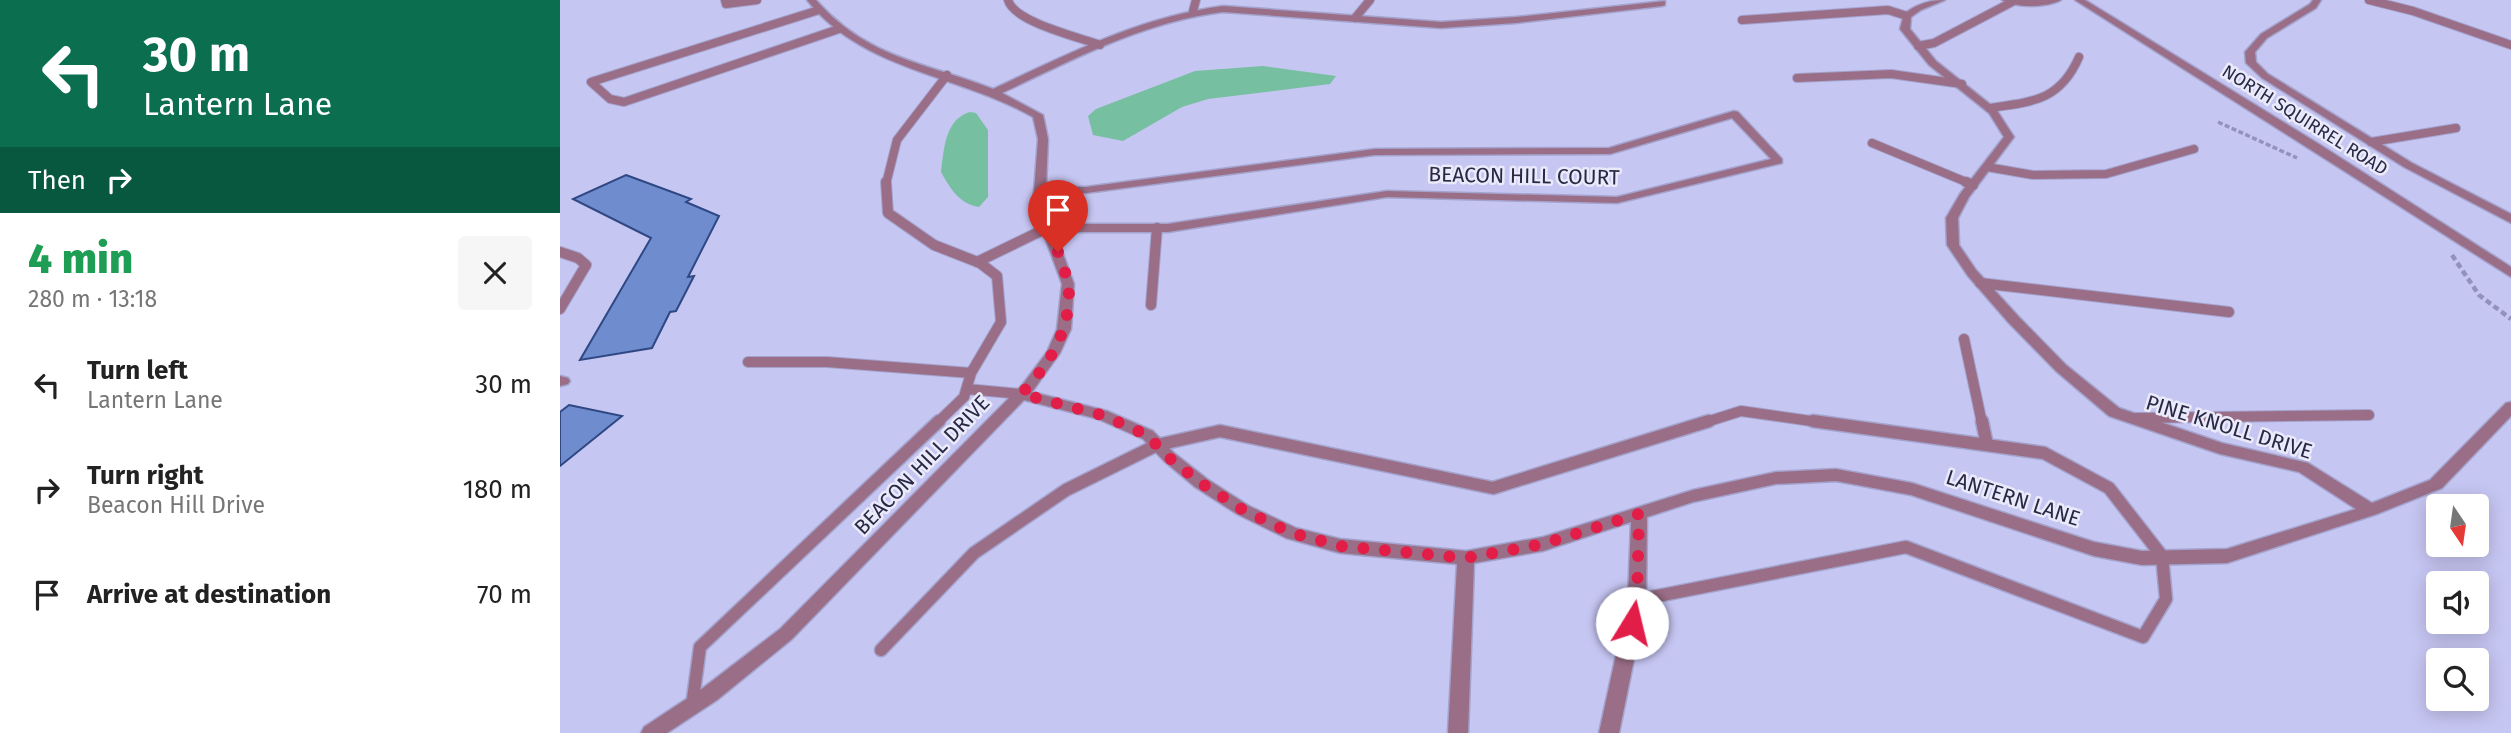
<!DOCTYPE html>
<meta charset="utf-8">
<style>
:root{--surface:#fff;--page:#f6f6f6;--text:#222;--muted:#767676}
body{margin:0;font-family:"Fira Sans",sans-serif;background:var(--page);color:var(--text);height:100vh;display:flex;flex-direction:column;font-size:26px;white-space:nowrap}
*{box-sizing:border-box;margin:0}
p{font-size:23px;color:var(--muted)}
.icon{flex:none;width:38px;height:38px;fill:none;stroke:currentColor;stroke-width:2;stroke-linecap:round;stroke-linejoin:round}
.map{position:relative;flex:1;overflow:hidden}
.drawer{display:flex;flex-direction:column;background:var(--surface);width:560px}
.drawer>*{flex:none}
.hud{background:#0b6e4f;color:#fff;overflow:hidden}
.needle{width:46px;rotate:167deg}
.tools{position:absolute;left:1866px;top:494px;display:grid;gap:14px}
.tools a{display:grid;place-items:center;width:63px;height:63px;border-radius:7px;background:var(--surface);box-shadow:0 4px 18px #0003;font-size:35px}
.pin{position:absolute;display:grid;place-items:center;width:60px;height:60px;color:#fff;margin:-72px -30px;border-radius:50% 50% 50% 0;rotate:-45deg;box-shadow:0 0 7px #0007}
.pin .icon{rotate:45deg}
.me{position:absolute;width:77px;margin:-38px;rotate:9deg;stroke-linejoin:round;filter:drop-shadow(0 0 5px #0008)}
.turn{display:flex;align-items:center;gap:24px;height:147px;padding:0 28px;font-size:32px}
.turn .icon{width:91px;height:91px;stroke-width:2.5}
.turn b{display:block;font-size:49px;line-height:60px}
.then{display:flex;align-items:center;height:66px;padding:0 28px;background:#0003;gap:14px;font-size:26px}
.round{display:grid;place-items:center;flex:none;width:74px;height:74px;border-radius:7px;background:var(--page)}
.overview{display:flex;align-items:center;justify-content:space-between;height:119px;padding:0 28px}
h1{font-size:42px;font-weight:800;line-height:52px;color:#1e9e55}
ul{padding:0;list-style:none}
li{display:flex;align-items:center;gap:21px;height:105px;padding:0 28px}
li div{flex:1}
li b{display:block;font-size:26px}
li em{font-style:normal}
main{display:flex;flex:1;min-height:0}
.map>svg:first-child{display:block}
.water{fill:#76bfa0}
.building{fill:#6f8dce;stroke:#2f4884;stroke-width:2}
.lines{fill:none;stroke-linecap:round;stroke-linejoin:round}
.service-far2-casing{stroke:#a3a3cd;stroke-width:10}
.service-far1-casing{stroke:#a3a3cd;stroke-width:12}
.service-casing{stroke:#a3a3cd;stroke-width:15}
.minor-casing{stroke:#a3a3cd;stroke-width:3}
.tertiary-casing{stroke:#a3a3cd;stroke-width:3}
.path-far1{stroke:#9392ba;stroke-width:3.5;stroke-dasharray:5 2.5;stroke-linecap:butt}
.path{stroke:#9392ba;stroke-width:4.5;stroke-dasharray:6 3.5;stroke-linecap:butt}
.service-far2{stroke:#9b6e87;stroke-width:8}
.service-far1{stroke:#9b6e87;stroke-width:10}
.service{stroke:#9b6e87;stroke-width:12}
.minor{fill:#9b6e87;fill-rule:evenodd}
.tertiary{fill:#9b6e87;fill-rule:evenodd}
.route{stroke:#e11d48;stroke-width:12;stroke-dasharray:0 21.6}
.labels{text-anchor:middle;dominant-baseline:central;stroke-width:5;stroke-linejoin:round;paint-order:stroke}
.far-street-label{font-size:18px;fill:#292845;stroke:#eaeafa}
.street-label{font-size:21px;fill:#292845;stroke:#eaeafa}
</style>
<main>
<section class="drawer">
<div class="hud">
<div class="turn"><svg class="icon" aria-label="left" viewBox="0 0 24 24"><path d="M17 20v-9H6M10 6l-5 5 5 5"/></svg><div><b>30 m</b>Lantern Lane</div></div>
<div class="then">Then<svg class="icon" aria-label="right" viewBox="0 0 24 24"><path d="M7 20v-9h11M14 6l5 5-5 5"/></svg></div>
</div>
<div class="overview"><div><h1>4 min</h1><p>280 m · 13:18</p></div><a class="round"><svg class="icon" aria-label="close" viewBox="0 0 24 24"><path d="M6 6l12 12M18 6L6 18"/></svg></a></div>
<ul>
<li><svg class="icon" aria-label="left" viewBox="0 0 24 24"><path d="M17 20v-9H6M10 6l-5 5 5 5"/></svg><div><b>Turn left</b><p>Lantern Lane</p></div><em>30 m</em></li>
<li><svg class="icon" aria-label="right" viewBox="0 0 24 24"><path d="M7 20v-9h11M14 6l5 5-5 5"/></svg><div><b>Turn right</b><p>Beacon Hill Drive</p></div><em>180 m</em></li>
<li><svg class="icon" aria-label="arrive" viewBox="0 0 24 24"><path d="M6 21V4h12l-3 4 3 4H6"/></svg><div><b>Arrive at destination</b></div><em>70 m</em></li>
</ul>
</section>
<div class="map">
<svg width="1951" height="733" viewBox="0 0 1951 733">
<rect width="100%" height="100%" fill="#c6c6f3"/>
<path class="water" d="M703,66l73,10 -6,8 -122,15 -26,8 -59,34 -30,-6 -5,-19 8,-7 99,-38z
M410,112l6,1 12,17v67l-9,10c-20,-3 -29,-19 -38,-35 3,-23 4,-53 29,-60z"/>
<path class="building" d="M66,175l65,24 -5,3 33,14 -31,61 6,-1 -18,35 -6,1 -18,36 -72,12 71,-122 -78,-39z
M9,405l53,11 -62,50v-54z"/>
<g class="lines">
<defs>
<path id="service-far2" d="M165,0l1,4 31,-4
M448,0c6,22 70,37 92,45
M1809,0l44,11 98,34
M259,10l-228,72 19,17 14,3 215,-73
M633,11l3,-11
M795,18l15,-18
M1182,20l146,-10 19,6
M1358,46l16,-3 78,-41
M1237,78l94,-4 71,10
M1429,108c43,-6 71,-7 90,-51
M1811,142l85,-14
M1312,143l99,41
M1427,167l46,8 73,-1 88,-25
M326,184l11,-44 50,-65"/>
<path id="service-far1" d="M326,182l2,31 46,32 46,18 17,13 4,46 -30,51 -7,24 -27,26
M1406,182l7,3
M0,252l18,6 8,7 -26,44
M417,262l70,-34
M1420,283l249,29
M591,305l6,-77
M1404,339l18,84
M188,362h79l144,11
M407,389l54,5
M1575,418l234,-3
M1143,423l38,-12 84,12"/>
<path id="service" d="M1422,421l5,24
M1077,600l269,-53 237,90 23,-38 -4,-43 -53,-68 -65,-35 -231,-32
M321,650l93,-97 92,-63 91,-45 63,-14 273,57 216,-67
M132,706l8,-59 239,-226"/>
<path id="minor" d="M247,0h9c52,59 108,62 177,89 75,-35 147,-72 230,-83l218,16 75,-5 149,-16v4l-3,1 -146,17 -75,5 -218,-16c-80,10 -149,47 -221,81l41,22 5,24 -2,48h40l289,-38 234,-1 125,-37 4,1 44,47v4l-165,40 -230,-6 -219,35h-113l19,52 -3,45 -11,24 -28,39 75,19 46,20 21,22 33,26 42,27 47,22 44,11 126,12 77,-14 150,-47 83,-18 60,-3 76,14 182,59 48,9 85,-2 129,-40 -57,-37 -79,-18 -111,-38 -53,-45 -48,-49 -40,-46 -21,-31 -1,-27 14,-24 44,-57 -15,-24 -60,-48 -29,-36 4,-15c13,-10 25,-14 41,-14l-24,10 -10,7 -1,12 26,32 60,48 18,28 -45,60 -11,21 1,27 17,25 42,46 48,49 53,43 103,35 86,20 64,40 58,-23 76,-77 5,-1v14l-69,72 -65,26 -150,49 -85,2 -48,-9 -183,-61 -75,-14 -60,3 -83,18 -46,15 -1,83 -27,133h-20l29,-133 3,-78 -88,29 -69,12 -6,170h-20l9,-169 -117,-11 -54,-15 -49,-24 -42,-27 -31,-26 -21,-22 -45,-20 -74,-19 -232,239 -75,61 -50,33h-26l3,-6 59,-39 77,-59 243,-245 24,-32 10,-23 5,-45 -29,-79 5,-66 -5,-22c-76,-43 -170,-46 -226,-117zM1172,118l39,41 -154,38 -230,-6 -219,33h-116l-7,-19v-12h41l289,-38 235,-1z
M1442,0h59c-14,8 -45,8 -59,0z
M1753,0h8l-5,8 -49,30 -12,14 1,10 12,12 144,89 99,51v9l-107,-56 -142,-89 -16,-15 -1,-11 16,-18 49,-30z
M0,376l8,2 2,3 -2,3 -8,2z"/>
<path id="tertiary" d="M1515,0h10l237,146 189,121v10z"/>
</defs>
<use href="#service-far2" class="service-far2-casing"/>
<use href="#service-far1" class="service-far1-casing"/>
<use href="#service" class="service-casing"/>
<use href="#minor" class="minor-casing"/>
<use href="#tertiary" class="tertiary-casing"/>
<path class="path-far1" d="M1658,122l79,36"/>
<path class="path" d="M1892,255l27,40 32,24"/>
<use href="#service-far2" class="service-far2"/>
<use href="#service-far1" class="service-far1"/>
<use href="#service" class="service"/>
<use href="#minor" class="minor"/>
<use href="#tertiary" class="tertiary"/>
</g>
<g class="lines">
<path class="route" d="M498,252c3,10 8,21 10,31 6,42 -19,83 -47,111l81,21 45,20 21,22 33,26 42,27 49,23 48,13 126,12 77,-14 96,-30 -2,86 -5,23"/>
</g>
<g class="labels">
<g class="far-street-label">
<text transform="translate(1745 120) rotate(32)">NORTH SQUIRREL ROAD</text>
</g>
<g class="street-label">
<text transform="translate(964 176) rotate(1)">BEACON HILL COURT</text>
<text transform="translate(1669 427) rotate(17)">PINE KNOLL DRIVE</text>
<text transform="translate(362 465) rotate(-46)">BEACON HILL DRIVE</text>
<text transform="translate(1453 498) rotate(18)">LANTERN LANE</text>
</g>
</g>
</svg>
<div class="tools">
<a><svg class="needle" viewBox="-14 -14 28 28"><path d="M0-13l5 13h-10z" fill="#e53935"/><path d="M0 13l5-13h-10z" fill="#767676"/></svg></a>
<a><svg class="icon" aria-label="sound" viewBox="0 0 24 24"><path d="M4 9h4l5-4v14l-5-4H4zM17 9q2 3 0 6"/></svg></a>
<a><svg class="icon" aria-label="search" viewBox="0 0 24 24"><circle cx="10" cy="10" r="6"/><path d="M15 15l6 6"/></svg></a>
</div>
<div class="pin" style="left:498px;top:252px;background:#d93025"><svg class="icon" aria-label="arrive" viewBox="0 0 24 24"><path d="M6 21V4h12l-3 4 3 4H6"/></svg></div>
<svg class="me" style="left:1072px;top:623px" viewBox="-20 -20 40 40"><circle r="19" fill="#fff"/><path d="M0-13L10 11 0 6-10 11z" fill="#e11d48"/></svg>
</div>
</main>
